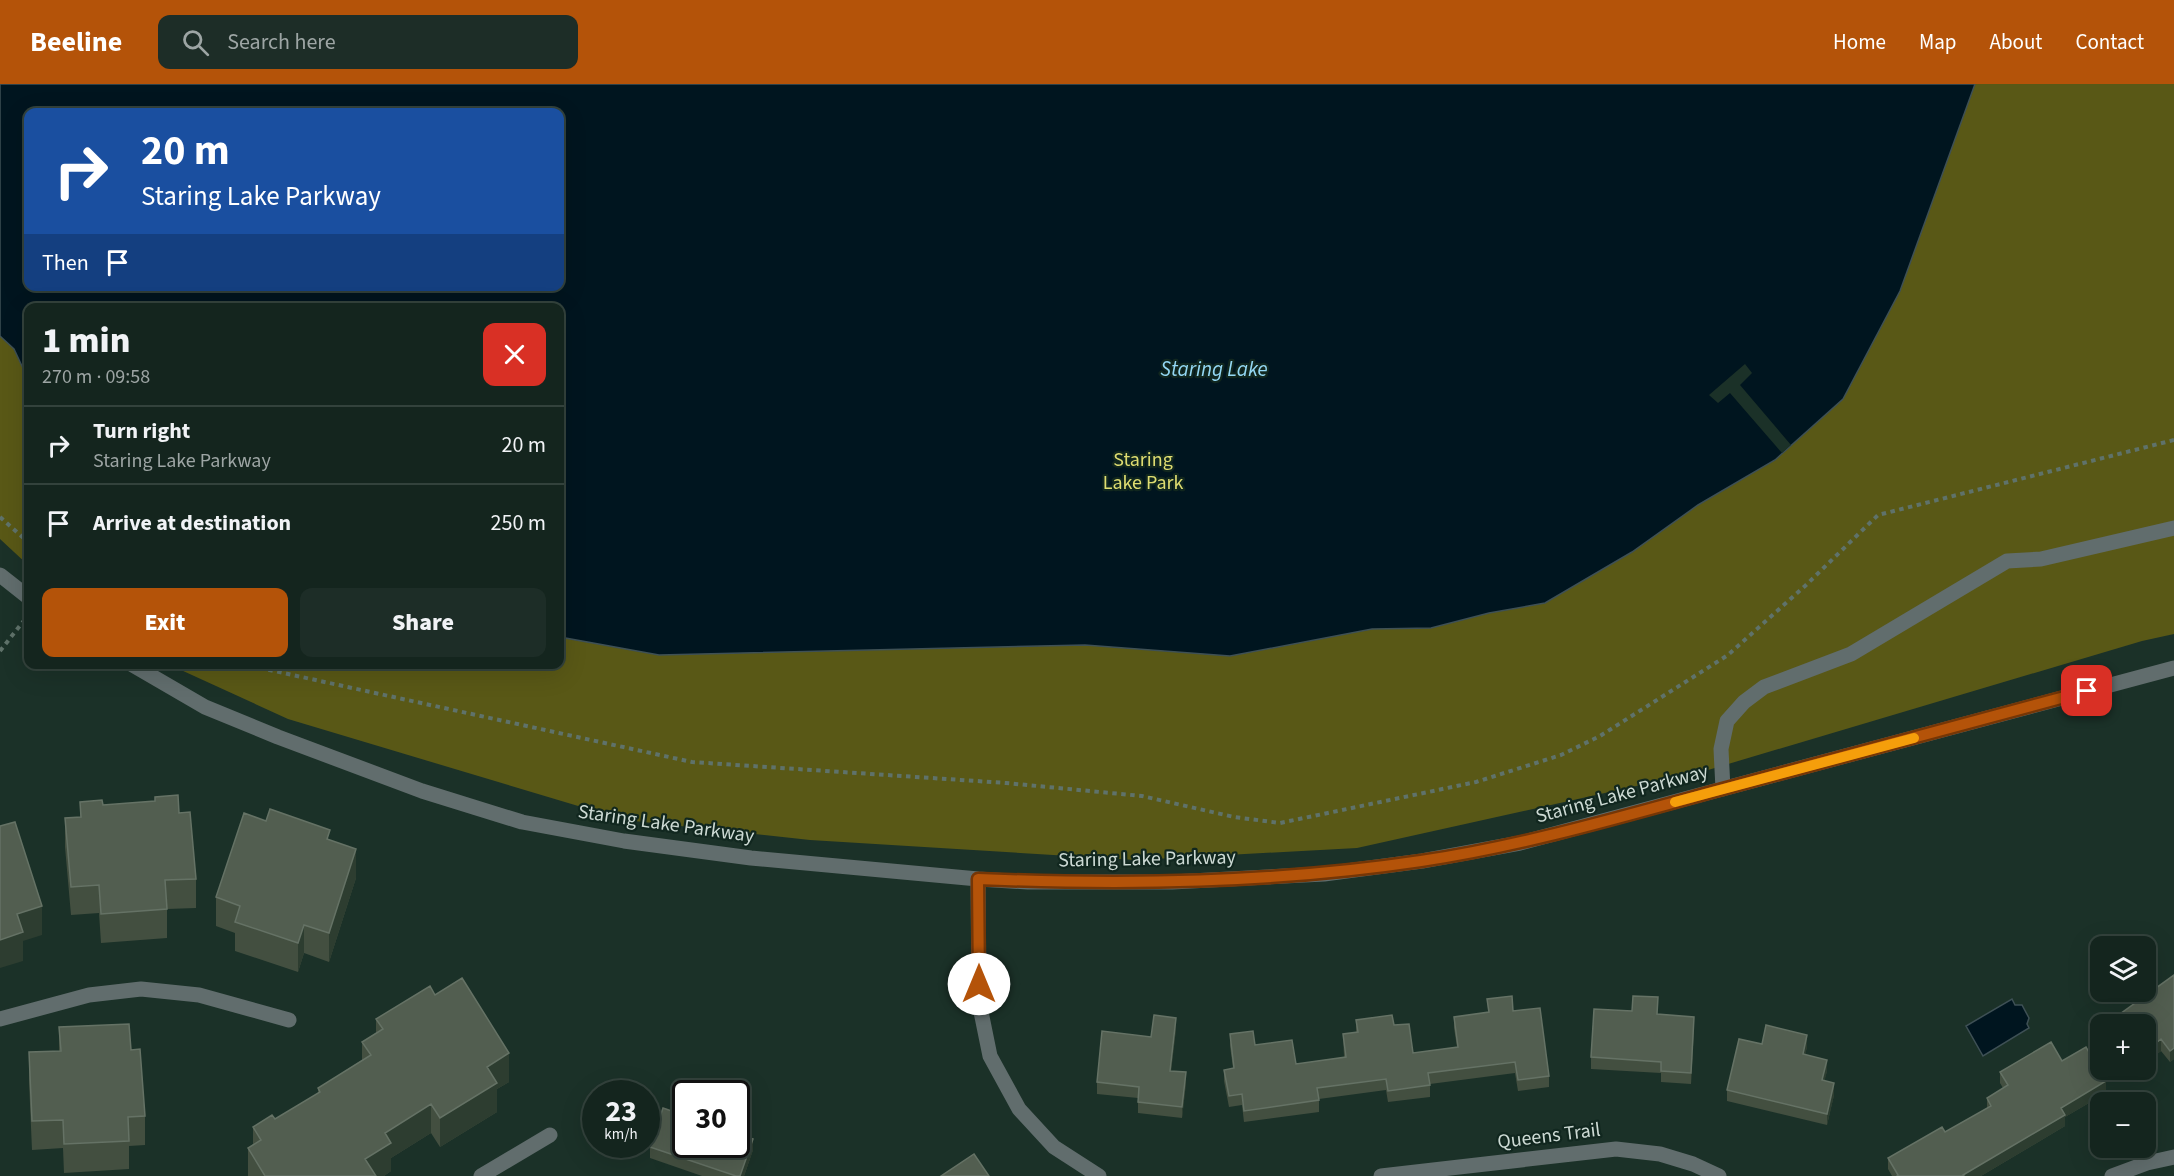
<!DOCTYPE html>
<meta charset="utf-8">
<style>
:root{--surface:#14251e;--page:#1d2d27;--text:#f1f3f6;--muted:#9da5a4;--line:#33423c;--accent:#b45309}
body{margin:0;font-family:"Source Sans 3",sans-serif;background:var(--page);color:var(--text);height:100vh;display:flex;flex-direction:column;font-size:22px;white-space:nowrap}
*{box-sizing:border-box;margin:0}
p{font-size:20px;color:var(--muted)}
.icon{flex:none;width:33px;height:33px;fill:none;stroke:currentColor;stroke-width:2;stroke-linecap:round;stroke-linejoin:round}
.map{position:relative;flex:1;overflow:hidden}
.drawer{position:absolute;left:24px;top:219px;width:540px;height:366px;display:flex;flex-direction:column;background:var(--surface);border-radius:12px;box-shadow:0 6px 24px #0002,0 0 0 2px var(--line)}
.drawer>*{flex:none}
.top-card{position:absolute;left:24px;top:24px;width:540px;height:183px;border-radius:12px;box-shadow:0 6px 24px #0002,0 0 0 2px var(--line);background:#1a4fa0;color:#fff;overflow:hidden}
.tools{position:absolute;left:2090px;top:852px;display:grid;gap:12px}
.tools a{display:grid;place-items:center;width:66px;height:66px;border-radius:12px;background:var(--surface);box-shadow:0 6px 24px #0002,0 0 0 2px var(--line);font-size:30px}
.speed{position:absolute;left:582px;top:996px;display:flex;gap:12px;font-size:30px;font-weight:700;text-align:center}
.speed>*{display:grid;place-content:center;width:78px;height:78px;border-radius:50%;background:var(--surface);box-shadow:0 6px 24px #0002,0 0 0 2px var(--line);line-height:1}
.speed small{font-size:15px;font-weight:400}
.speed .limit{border:3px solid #111;border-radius:9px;background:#fff;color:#111}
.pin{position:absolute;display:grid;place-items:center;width:51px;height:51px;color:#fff;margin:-26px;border-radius:12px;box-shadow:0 3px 9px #0006}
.me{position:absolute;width:66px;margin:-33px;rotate:0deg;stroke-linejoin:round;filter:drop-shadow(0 0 4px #0008)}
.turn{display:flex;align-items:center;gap:21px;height:126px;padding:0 18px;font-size:27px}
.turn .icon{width:78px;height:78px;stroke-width:2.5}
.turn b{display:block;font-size:42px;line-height:51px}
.then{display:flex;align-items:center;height:57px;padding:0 18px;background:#0003;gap:12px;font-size:22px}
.round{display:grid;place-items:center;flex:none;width:63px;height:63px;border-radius:12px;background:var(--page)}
.headline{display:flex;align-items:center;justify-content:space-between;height:102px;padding:0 18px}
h1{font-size:36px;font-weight:800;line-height:45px}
.action{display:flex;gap:12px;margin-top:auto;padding:12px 18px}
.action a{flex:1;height:69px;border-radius:12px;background:var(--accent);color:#fff;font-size:24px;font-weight:800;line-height:69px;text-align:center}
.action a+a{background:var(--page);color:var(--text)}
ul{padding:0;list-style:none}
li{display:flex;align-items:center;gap:18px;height:78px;padding:0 18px;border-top:2px solid var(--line)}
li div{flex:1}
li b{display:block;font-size:22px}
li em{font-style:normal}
header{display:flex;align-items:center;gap:36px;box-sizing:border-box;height:84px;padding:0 30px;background:var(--accent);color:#fff}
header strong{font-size:28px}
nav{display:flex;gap:33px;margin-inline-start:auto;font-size:21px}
.search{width:420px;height:54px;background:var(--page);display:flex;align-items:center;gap:15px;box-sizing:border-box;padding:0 21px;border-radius:12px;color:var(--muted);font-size:22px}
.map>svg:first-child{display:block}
.green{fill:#595816;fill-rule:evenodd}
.water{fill:#00151f;stroke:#3e5055;stroke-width:1.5;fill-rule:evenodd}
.pier{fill:#1b3128}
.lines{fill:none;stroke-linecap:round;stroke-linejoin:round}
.path{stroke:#5f726a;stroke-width:4;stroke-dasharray:4.5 4.5;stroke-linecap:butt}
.minor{stroke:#616d6d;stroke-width:15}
.wall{fill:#434f40}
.shaded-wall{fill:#2d3d30}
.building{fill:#525e50;stroke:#657265;stroke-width:1.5}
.route-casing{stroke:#753606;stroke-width:15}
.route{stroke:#b45309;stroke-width:10}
.slow{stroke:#f59e0b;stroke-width:10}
.labels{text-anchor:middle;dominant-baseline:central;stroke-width:4.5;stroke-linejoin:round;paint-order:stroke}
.park-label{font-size:20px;fill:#dfdd71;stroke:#11271f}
.street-label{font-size:20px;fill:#cddad4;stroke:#11271f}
.water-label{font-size:21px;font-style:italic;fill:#94d8f4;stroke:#11271f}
</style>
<header>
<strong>Beeline</strong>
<div class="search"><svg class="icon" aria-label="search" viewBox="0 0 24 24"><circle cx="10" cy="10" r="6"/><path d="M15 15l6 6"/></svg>Search here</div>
<nav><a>Home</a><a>Map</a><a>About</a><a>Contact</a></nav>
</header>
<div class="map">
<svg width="2174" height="1092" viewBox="0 0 2174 1092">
<rect width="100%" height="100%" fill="#1b3128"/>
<path class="green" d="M0,0h2174v550l-32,7 -434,129 -351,78 -221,12 -326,-20 -185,-20 -337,-101 -118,-54 390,-1v-356h-532v257l-28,-26zM28,28h532v174h-532z"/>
<path class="water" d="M0,0h1975l-75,207 -57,108 -68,61 -77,45 -66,47 -87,51 -56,10 -58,15 -59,1 -142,27 -145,-11 -426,10 -99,-18v-329h-532v71l-14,-30 -14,-13zM28,28h532v174h-532z
M2012,915l3,6h7l7,13 -2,6 2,4 -46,28 -17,-30z"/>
<path class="pier" d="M1745,280l7,9 -12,12 51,60 -9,8 -52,-60 -12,10 -9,-8z"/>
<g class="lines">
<path class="path" d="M0,433l28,25
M0,567l26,-33
M242,580l450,98 314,21 136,13 92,21 46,6 196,-41 85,-27 39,-19 128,-81 77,-69 73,-71 296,-75"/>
<path class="minor" d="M0,491l28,22
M131,580l74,43 73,30 144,54 100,31 102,19 127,17 227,21 50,3h144l152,-8 98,-13 98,-18 654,-175
M1723,705l-2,-40 6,-28 17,-19 20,-15 87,-33 156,-93 34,-2 133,-31
M978,795l1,123 11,54 29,53 35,38 45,29
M0,935l89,-24 52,-6 58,6 90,25
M481,1092l69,-41
M1381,1092l235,-27 44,5 33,10 26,12
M2112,1092l35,-13 27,-6"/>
</g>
<path class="wall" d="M80,718l99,11 17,66v29l-29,1v29l-66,5 -2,-30 -28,2 -6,-68v-29l15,-1z
M330,756l26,38 -27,84 -25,-9 -6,19 -63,-21v-18l-19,-7v-29z
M2174,891v84l-4,3 -9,-11 -15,11 -1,-38h-25v-10z
M435,911l74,87 -12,7v23l-57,35 -9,-14 -40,25v13l-7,5h-136v-28l5,-4v-17l22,-8 43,-26v-5l44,-28v-18l14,-9v-14z
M1487,915l26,12 36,65v11l-31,4 -3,-18 -85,11v13l-42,5 -2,-12 -67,9v13l-75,10 -2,-17 -13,2 -5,-26v-11l9,-2 -3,-22v-12l66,30 48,-7 -1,-23 13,-1v-13l38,5 19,28 44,-6 -3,-19v-11l34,-5z
M1657,930l37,14 -3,56 -30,-2v-9l-70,-4v-12z
M59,943l72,23 14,66v29l-16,1v23l-65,4 -1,-25 -31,2 -3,-69v-29l30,-1z
M1176,945l-5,42 15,12 -4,35 -44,-5v-15l-41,-4v-12l54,-45z
M1762,960l45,3 -2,7 22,17 -3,10 10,14 -7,30 -100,-24v-11z
M2062,977l44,32 -41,24v9l-84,50h-89l-4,-7v-11l57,-26 42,-24v-10l16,-10 -3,-5v-11z
M650,1063l103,3 -9,26h-42l-52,-18z"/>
<path class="shaded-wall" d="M356,765v29l-27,84v-29z
M42,822v29l-19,6v20l-23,7v-28l17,-26z
M304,841v28l-6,19v-29z
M1694,933v11l-3,56v-11z
M1176,934v11l-6,53v-11z
M1807,951v12l-4,18v-11z
M2161,955v12l-15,11v-11z
M2174,964v11l-4,3v-11z
M509,969v29l-12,7v23l-57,35v-29l47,-51z
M1827,976v11l-5,21v-12z
M1186,988v11l-4,35v-11z
M2106,997v12l-41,24v9l-84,50h-18v-1l98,-67z
M1834,999v12l-7,30v-11z
M431,1020v29l-40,25v13l-7,5h-19v-17l20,-26z
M753,1055v11l-9,26h-4z"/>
<path class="building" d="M178,711l1,18 11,-1 6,67 -31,1 2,29 -66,5 -2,-29 -28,2 -6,-69 16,-1 -1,-15 22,-2 1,5 52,-4v-4z
M270,725l60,21 -3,9 29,10 -27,84 -25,-8 -6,18 -63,-21 5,-16 -24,-9 28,-84 22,8z
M15,738l27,84 -25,8 6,18 -23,8v-114z
M2174,891v73l-4,3 -9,-12 -15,12 -1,-27h-18l-7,-10z
M462,894l47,75 -22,14 10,16 -57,35 -9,-14 -46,29 6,10 -26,16 11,17h-111l-17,-28 13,-8 -8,-13 19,-12 3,4 45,-27 -2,-4 53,-33 -9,-13 21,-13 -7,-10 54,-33 5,9z
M1512,912l1,15 27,-3 9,68 -31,4 -3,-18 -87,11 2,12 -42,6 -2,-12 -69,9 2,12 -75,11 -2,-17 -13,2 -5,-26 10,-2 -4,-34 23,-3 2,14 37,-5 4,24 50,-7 -3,-23 15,-2 -2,-12 36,-5 2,10 15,-1 4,29 45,-6 -4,-30 35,-5 -2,-13z
M1633,912l25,1 -1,17 37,3 -3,56 -30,-2v-9l-70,-5 3,-48 38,2z
M1154,931l22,3 -6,53 16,1 -4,35 -44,-5 1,-15 -42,-5 5,-51 49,6z
M129,940l2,26 9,-1 5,67 -17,1 1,24 -65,3 -1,-24 -31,1 -3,-69 32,-1 -2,-24z
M1766,941l41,10 -4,19 24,6 -5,20 12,3 -7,31 -100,-24 12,-51 23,5z
M2051,958l11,19 24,-14 20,34 -45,27 4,7 -102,60 1,1h-67l1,-1 -10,-17 54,-31 3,5 46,-26 -4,-8 21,-13 -8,-13z
M663,1024l23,8v28h50v-11l17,6 -13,37h-4l-86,-29z
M974,1070l15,22h-48z"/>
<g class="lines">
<defs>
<path id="route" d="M979,900l-1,-105c148,6 296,4 443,-18 101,-15 200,-44 298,-71 123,-33 246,-65 368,-99"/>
</defs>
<use href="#route" class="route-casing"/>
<use href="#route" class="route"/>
<path class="slow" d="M1675,718l239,-64"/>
</g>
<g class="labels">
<g class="park-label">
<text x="1143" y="376">Staring<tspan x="1143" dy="23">Lake Park</tspan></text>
</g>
<g class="street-label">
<text transform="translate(1622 710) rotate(-15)">Staring Lake Parkway</text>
<text transform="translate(666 740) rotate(8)">Staring Lake Parkway</text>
<text transform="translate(1147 775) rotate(-1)">Staring Lake Parkway</text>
<text transform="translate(1549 1052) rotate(-7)">Queens Trail</text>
</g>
<g class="water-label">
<text x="1214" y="285">Staring Lake</text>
</g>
</g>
</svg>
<div class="tools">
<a><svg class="icon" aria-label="layers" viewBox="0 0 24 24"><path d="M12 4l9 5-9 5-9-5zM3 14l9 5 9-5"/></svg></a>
<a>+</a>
<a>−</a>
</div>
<div class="speed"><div>23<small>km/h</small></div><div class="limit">30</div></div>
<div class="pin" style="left:2087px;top:607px;background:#d93025"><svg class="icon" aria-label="arrive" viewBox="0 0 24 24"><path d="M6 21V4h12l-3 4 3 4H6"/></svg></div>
<svg class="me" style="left:979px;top:900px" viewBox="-20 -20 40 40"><circle r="19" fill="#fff"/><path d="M0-13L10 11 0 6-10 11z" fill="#b45309"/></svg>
<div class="top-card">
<div class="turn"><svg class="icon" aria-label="right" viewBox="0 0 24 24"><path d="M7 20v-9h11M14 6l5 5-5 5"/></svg><div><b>20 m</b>Staring Lake Parkway</div></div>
<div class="then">Then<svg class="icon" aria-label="arrive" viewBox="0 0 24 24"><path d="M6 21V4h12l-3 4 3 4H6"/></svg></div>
</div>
<section class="drawer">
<div class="headline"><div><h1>1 min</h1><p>270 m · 09:58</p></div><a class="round" style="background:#d93025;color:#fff"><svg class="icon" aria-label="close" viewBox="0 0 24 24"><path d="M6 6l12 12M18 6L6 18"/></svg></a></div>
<ul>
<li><svg class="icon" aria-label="right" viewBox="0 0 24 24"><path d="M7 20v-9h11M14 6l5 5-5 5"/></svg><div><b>Turn right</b><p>Staring Lake Parkway</p></div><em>20 m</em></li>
<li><svg class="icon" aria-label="arrive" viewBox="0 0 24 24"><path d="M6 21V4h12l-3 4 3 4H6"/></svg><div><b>Arrive at destination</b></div><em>250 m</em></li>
</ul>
<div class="action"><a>Exit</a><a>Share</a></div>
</section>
</div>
